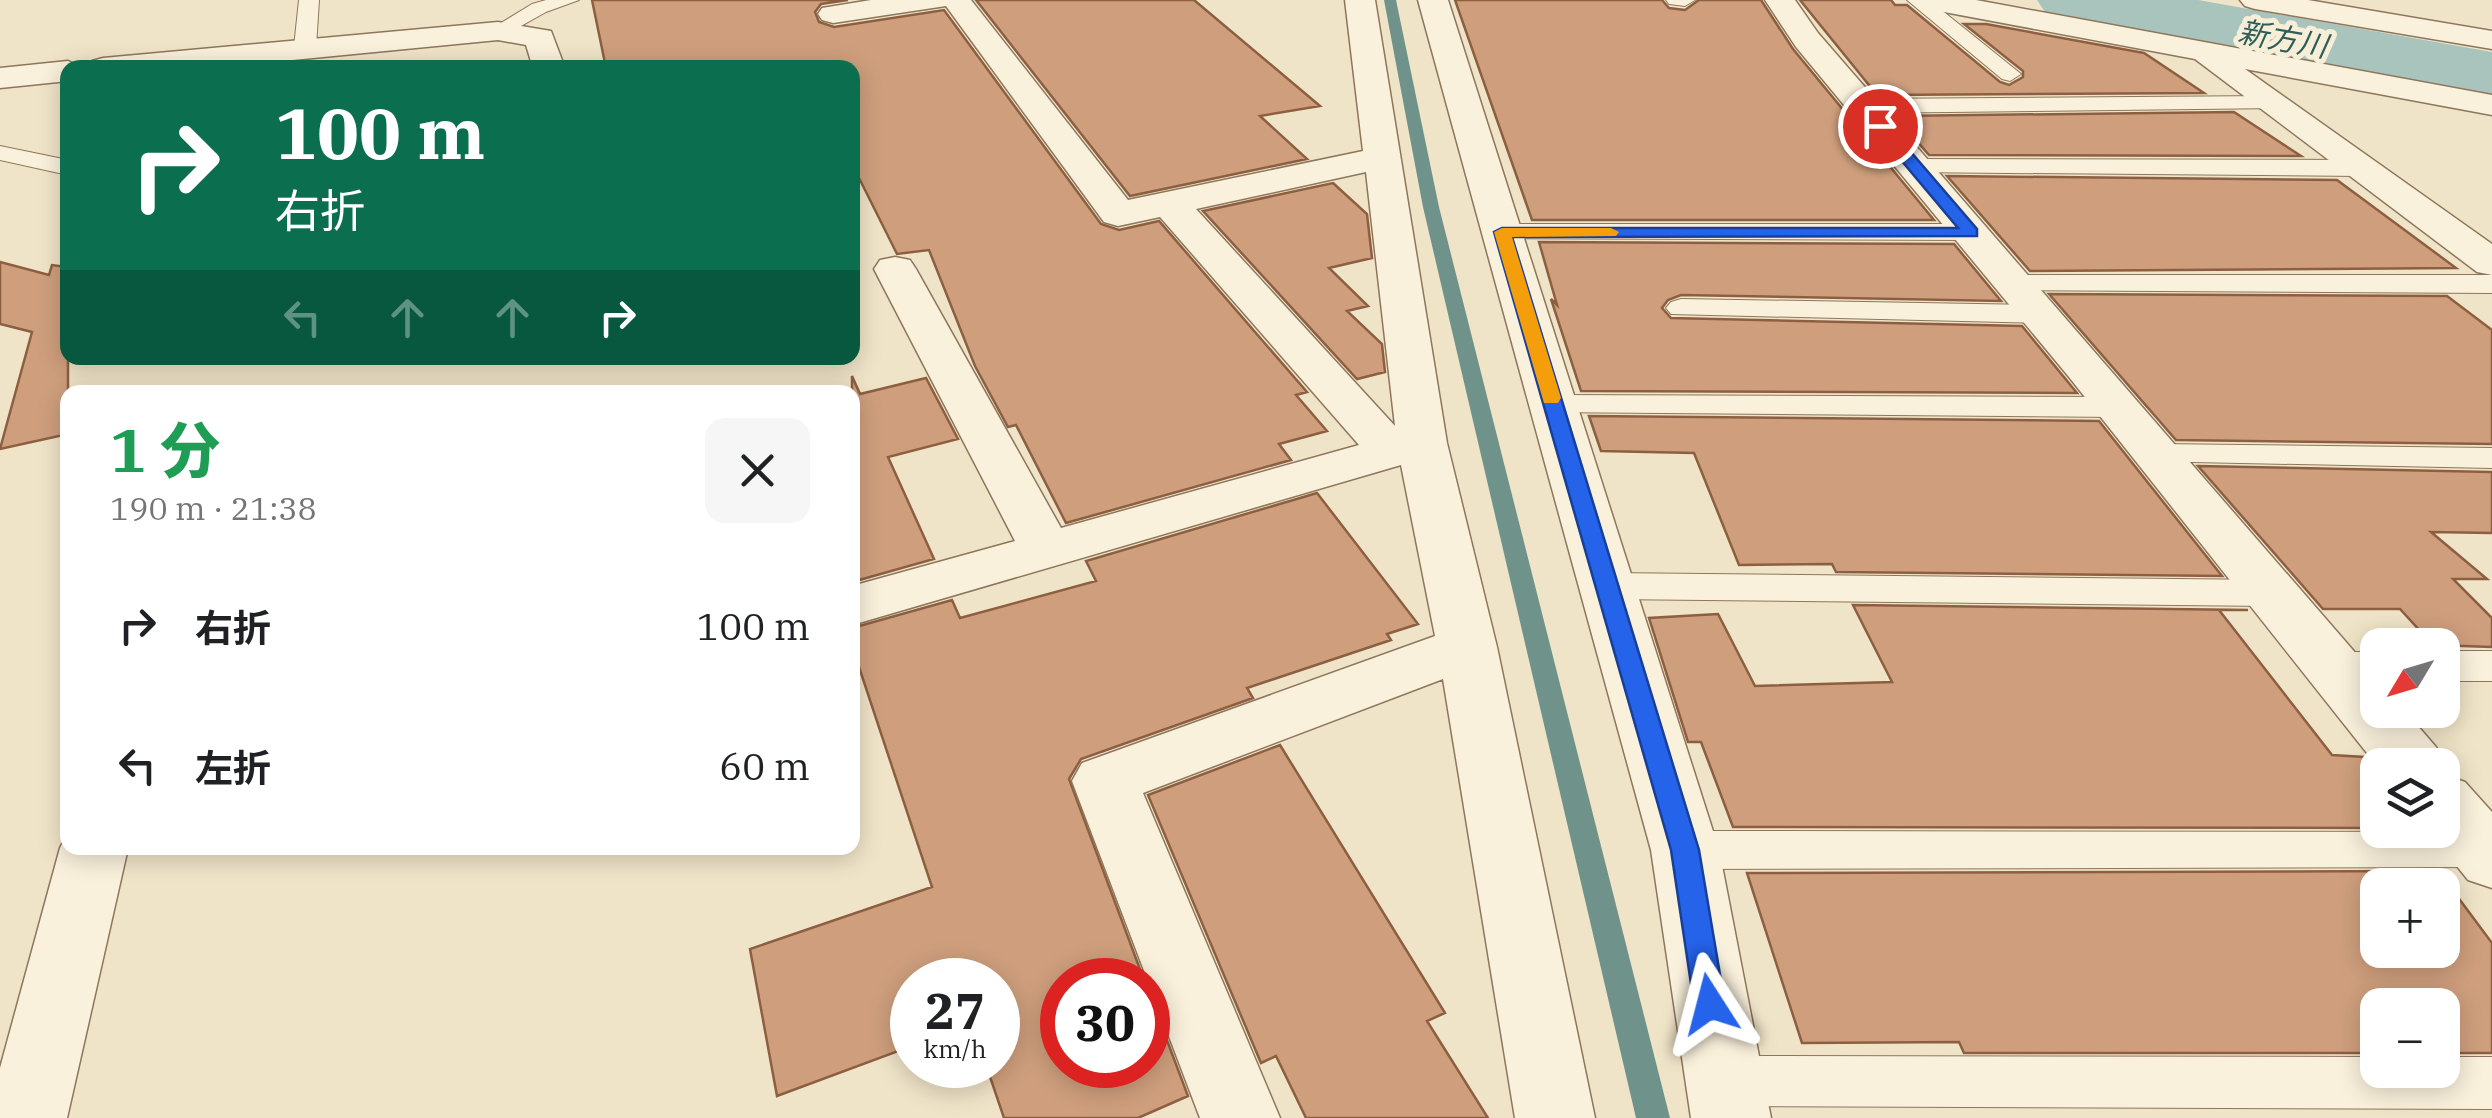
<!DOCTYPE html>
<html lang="ja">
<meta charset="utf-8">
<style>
:root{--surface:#fff;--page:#f6f6f6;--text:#202124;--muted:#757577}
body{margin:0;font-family:"IBM Plex Serif","Noto Sans JP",serif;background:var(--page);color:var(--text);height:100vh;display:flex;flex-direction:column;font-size:38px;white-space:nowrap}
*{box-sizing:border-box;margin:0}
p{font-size:32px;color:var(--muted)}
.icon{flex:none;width:55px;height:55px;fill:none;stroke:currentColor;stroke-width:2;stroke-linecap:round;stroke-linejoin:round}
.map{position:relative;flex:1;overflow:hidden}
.side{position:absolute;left:60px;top:385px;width:800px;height:470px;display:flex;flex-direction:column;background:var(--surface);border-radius:20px;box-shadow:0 5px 25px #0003}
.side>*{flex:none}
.guide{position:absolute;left:60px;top:60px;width:800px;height:305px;border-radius:20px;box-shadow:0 5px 25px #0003;background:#0b6e4f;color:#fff;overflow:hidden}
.needle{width:65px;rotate:232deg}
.tools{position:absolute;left:2360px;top:628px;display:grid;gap:20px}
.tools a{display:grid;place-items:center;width:100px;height:100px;border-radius:20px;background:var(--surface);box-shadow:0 5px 25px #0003;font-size:50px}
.speed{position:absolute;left:890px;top:958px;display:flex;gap:20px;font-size:50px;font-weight:700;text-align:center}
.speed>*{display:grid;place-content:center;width:130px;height:130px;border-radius:50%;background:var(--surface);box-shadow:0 5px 25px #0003;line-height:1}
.speed small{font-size:25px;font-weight:400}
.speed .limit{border:15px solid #d22;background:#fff;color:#111}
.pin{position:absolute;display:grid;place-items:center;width:85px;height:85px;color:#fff;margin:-42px;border:5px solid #fff;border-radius:50%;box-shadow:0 2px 10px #0007}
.me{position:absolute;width:110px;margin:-55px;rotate:351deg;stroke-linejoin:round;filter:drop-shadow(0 0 8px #0008)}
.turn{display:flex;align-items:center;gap:35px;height:210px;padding:0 50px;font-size:45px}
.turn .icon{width:130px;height:130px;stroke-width:2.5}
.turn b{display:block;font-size:70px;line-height:85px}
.lanes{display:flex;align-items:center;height:95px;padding:0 50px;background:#0003;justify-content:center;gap:50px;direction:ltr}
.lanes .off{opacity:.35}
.round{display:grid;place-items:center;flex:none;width:105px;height:105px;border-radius:20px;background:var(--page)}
.head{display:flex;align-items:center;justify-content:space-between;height:170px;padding:0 50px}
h1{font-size:60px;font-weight:800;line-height:75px;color:#1e9e55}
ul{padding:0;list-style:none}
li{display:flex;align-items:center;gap:30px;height:140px;padding:0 50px}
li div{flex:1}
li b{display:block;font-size:38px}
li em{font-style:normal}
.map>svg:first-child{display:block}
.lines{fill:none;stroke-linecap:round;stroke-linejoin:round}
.stream{fill:#6f938a;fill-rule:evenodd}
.river{fill:#a9c4bc;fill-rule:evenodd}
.building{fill:#cf9f7d;stroke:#8d5f41;stroke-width:2.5}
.lane-casing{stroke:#8d765c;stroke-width:2}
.street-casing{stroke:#8d765c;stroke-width:3}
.lane{fill:#faf1dc;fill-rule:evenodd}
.street{fill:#faf1dc;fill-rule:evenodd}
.route{fill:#2563eb;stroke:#184099;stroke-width:2.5}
.slow{fill:#f59e0b}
.labels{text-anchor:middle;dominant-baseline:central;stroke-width:10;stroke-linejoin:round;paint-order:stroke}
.far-water-label{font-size:30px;font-style:italic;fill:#2f5d5a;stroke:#f7eed8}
</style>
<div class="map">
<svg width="2492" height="1118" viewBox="0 0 2492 1118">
<rect width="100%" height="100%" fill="#f0e4c8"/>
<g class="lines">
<path class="stream" d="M1384,0h12l43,207 231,911h-34l-213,-911z"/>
<path class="river" d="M2037,0h161l294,52v48l-419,-78 -26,-7z"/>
</g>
<path class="building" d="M592,0h256l-27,4 -6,8 4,10 15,5 110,-17 157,214 18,6 40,-9 148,171 -11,3 31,36 -48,13 12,16 -225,63 -50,-98 -8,2 -33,-61 -46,-116 -32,4 -45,-90v-96h-246z
M976,0h218l126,106 -60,10 47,43 -177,37z
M1455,0h207l7,8 16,2 14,-10h62l32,49 141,171h-402z
M1800,0h91l4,5h12l93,77 9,3 14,-8v-6l-59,-47h22l158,29 60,40 -327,2z
M2234,112l67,44 -372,-1 -34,-39z
M1947,176l390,4 119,88 -426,3z
M1333,183l34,31 5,44 -43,10 39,38 -21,5 35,33 3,28 -28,7 -154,-168z
M1539,242l415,2 47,57 -320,-6 -13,5 -6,8 9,10 351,8 55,67 -496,-2 -30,-92 6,6z
M0,262l49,13 3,-10 16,2v167l-68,15 32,-117 -32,-8z
M2049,294l398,2 45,34v114l-316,-4z
M852,376l8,18 66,-16 32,61 -70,18 46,102 -82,23z
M1589,416l510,5 123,155 -386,-4 -4,-8 -93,1 -45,-112 -93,-2z
M2198,466l294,6v61l-61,-1 56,47h-34l39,39v29l-59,-2 -33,-36h-77z
M1317,493l101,131 -31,10 4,6 -144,48 6,10 -172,61 -12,20 75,201h-82v85h86v-75l40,106 -50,22h-134l-18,-53h12v-85h-86v66l-135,50 -27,-147 182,-62 -80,-241v-18l100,-28 8,18 136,-37 -10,-20z
M1853,605l395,5h-29l113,145 33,2 13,13v58l-645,-1 -32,-85h-13l-39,-124 69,-4 37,72 137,-4z
M1280,745l165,268 -18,8 61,97h-182l-30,-62 -15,7 -113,-268z
M2415,871l26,14h-63v65h64v-64l12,6 38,51v110h-50v-48h-64v48h-414l-5,-11 -157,1 -55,-170z"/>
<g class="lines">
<defs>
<path id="lane" d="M299,0h20l-3,47 -11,6 -11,-6z
M546,0h33l-33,12 -41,23h-14l-3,-4 44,-27z
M1666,0h29l-10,6 -16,-2z
M1907,0h22l92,74 -11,7 -8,-2z
M2272,96l12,7 -4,5 -417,5 -12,-7 12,-7z
M0,146l68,14v15l-68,-15z
M1915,159l446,1 13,8 -13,8 -455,-4 -4,-5z
M1502,224h469l14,8 -14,8 -479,-2 -4,-6z
M2014,275h478v18l-488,-3 -4,-6 4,-6z
M1681,299l359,6 11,3 4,6 -4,6 -11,3 -369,-9 -5,-6 5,-6z
M1553,395l565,2 12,3 4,7 -4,7 -12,3 -577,-5 -4,-7 4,-7z
M2157,444l335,4v20l-347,-7 -5,-7 5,-7z
M1607,573l664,7 14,4 5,9 -5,9 -14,4 -664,-7 -14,-4 -5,-9 5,-9z
M2442,651h50v30h-50z
M2332,652h46v30h-46l-14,-5 -6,-10 6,-10z
M1685,831l799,1 8,3v32l-807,2 -17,-6 -6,-13 6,-13z
M1722,1056l656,1v13h64v-13h50v52l-770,-3 -19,-7 -8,-18 8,-18z"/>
<path id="street" d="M871,0h100l157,200 235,-49 -18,-151h30l72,443 50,204 98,471h-80l-72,-439 -300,114 137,325h-80l-128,-337 10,-18 353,-127 -34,-171 -549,160v-39l163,-45 -141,-272 6,-9 15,-3 15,3 6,9 145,259 298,-83 -199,-228 -42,9 -14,-4 -158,-216 -113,17 -11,-3 -4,-6 4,-6zM1366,172l29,254 -199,-217z
M1418,0h30l271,850 52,268h-80l-40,-268z
M1765,0h30l23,33 560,646v31h26l32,37 9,18 -3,5v-5l-64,2 -309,-390 -273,-330z
M1913,0h63l516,95v20l-247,-46 247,175v31l-15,-3 -282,-213 -267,-50 -10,-3z
M2240,0h68l184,31v18l-237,-40 -10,-3z
M498,22l53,9 14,37h-32l-7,-23 -28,-5 -288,28h-123l5,-7 11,-3z
M68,61l14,7h-14v13l-68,7v-20z
M2442,774l23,8 27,30v76l-24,-8 -40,-50h14z
M68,833v15h60l-61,270h-67v-50l60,-220z"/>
</defs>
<use href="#lane" class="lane-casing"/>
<use href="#street" class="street-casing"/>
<use href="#lane" class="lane"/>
<use href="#street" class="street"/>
</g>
<path class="route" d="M1875,123h11l91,106v7l-465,1 187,613 26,154 -4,10 -11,4 -12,-4 -4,-10 -23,-154 -177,-618 8,-4h456l-83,-99z"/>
<path class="slow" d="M1611,228l8,4 -3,4 -104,1 49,161 -3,5h-14l-50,-171 8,-4z"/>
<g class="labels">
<g class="far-water-label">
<text transform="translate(2283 38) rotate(10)">新方川</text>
</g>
</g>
</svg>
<div class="tools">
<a><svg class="needle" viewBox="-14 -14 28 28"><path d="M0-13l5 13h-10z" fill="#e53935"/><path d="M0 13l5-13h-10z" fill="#757577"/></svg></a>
<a><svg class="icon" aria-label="layers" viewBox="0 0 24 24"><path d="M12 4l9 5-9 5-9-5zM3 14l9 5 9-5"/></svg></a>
<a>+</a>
<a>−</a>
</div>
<div class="speed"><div>27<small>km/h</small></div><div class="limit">30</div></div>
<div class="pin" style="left:1880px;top:126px;background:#d93025"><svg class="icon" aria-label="arrive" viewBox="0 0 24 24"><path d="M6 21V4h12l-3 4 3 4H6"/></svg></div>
<svg class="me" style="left:1710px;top:1004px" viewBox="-20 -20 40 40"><path d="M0-17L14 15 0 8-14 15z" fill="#2563eb" stroke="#fff" stroke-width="4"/></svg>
<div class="guide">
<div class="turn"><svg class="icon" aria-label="right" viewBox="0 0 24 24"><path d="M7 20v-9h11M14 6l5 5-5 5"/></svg><div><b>100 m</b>右折</div></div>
<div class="lanes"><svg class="icon off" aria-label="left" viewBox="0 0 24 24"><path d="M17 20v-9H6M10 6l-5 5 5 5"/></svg><svg class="icon off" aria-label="ahead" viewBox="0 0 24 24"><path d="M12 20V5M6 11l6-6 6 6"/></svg><svg class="icon off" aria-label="ahead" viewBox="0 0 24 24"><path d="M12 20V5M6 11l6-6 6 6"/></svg><svg class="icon" aria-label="right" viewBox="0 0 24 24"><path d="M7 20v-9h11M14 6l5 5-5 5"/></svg></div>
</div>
<section class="side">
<div class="head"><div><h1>1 分</h1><p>190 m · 21:38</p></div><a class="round"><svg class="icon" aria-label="close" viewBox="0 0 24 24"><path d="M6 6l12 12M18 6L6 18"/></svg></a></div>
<ul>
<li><svg class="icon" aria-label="right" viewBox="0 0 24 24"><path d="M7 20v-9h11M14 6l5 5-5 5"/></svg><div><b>右折</b></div><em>100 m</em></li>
<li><svg class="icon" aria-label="left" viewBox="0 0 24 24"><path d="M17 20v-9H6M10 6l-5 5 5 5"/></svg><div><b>左折</b></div><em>60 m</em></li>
</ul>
</section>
</div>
